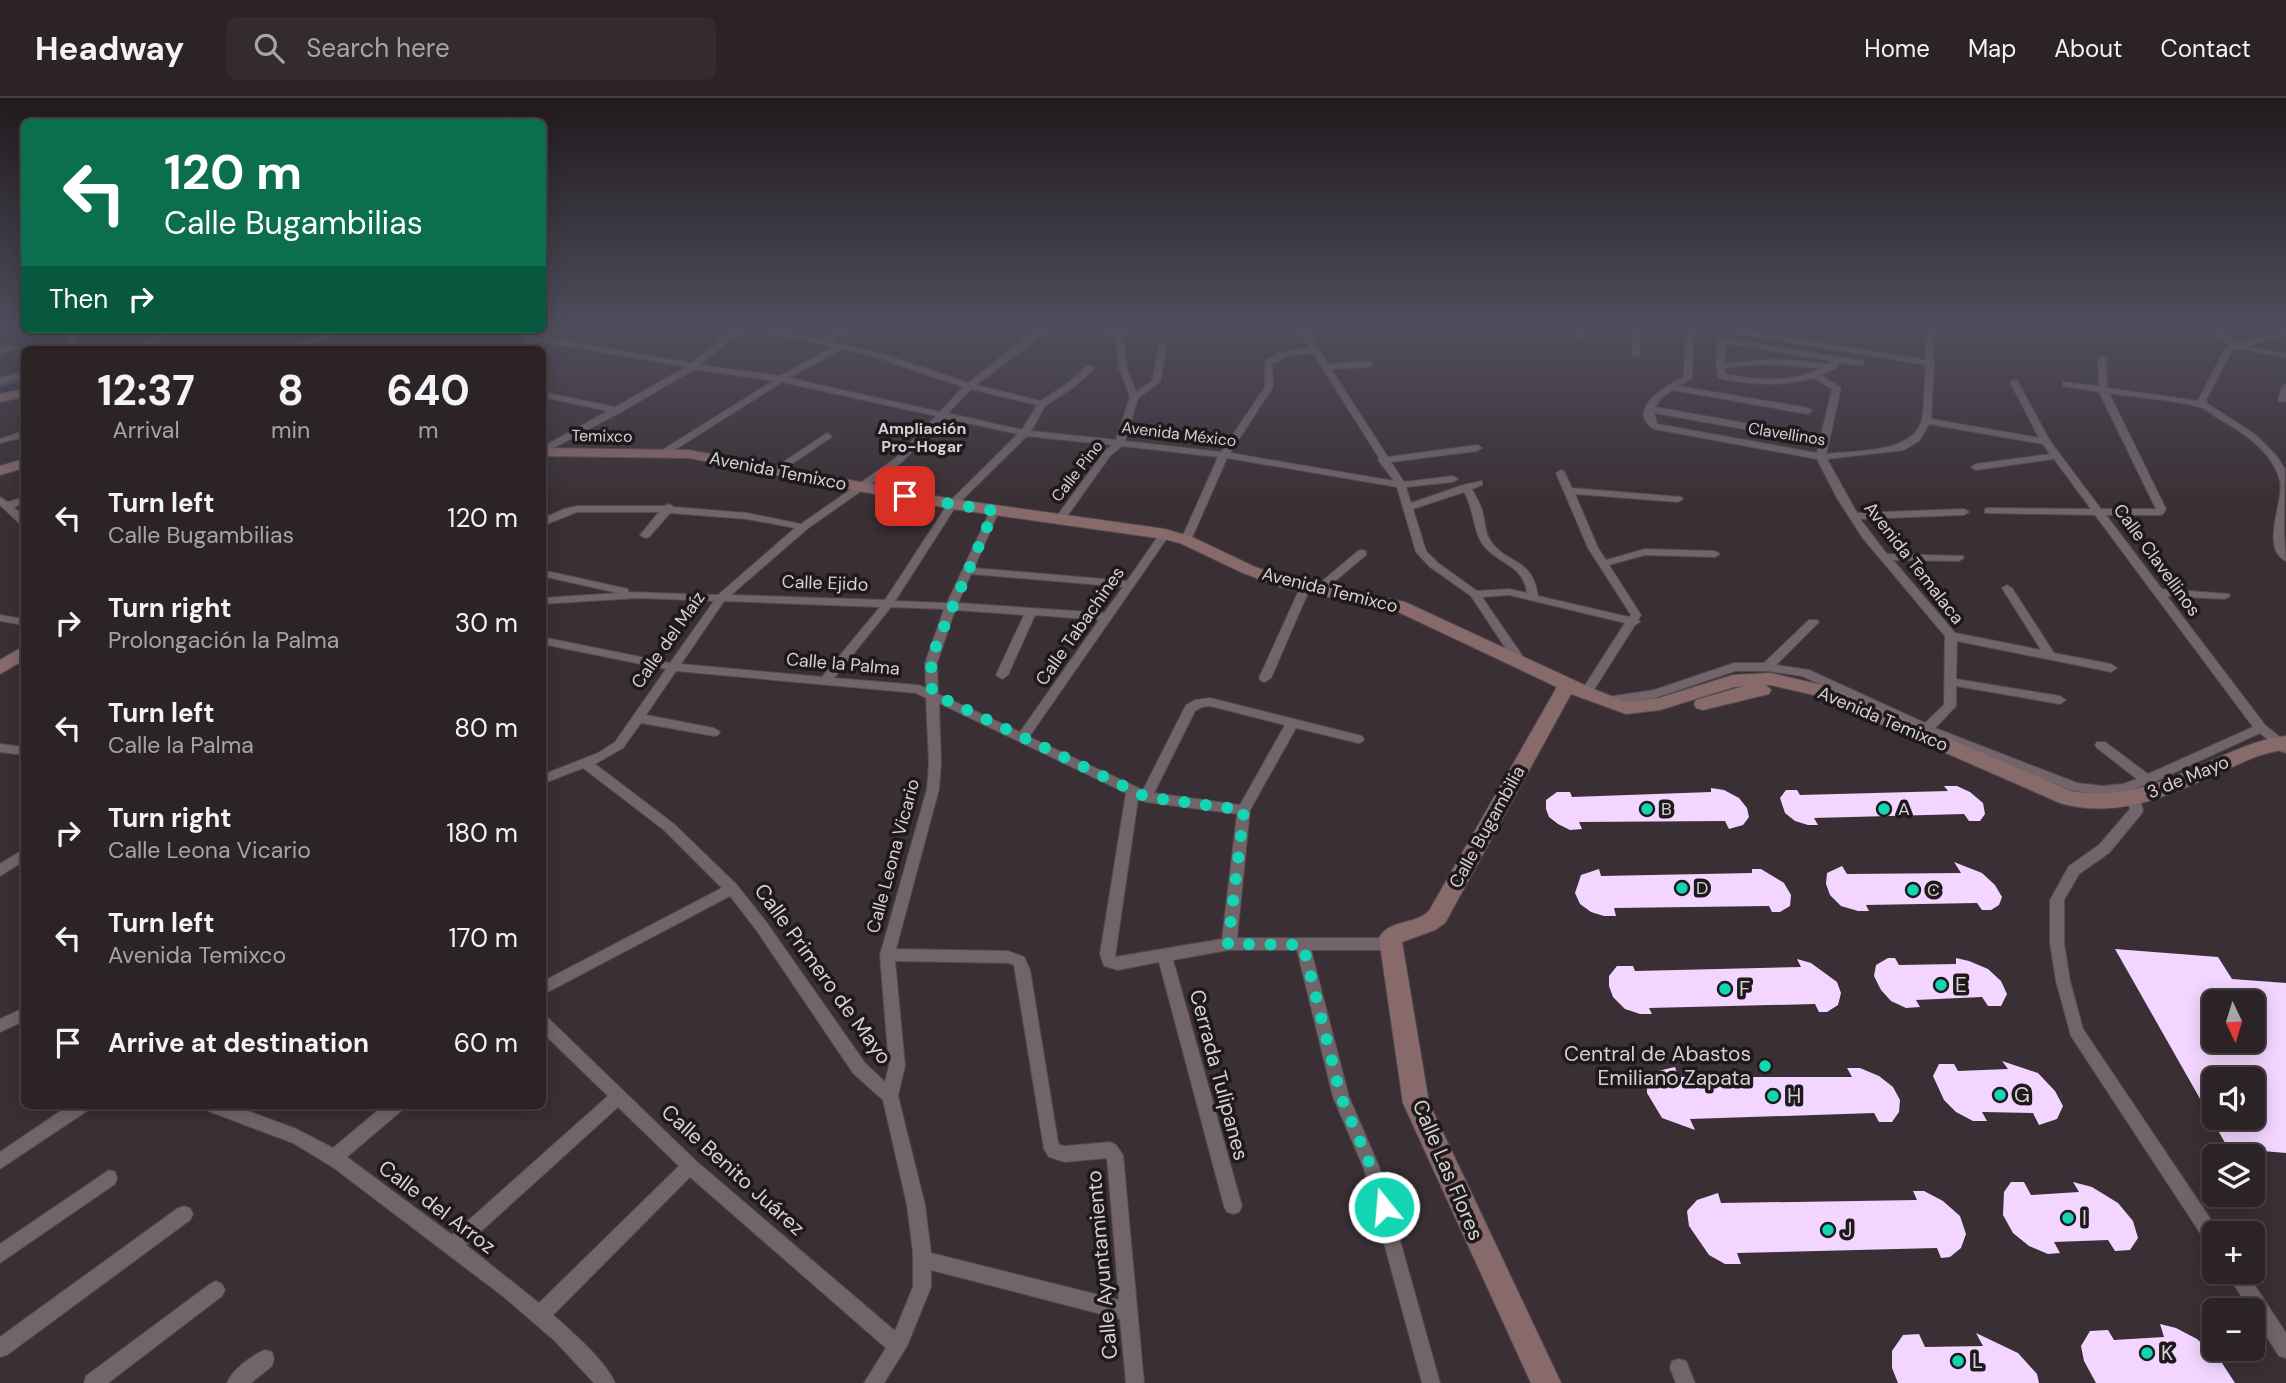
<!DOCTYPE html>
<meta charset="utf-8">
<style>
:root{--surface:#2c2327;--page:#342b2f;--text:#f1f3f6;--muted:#a6a4a7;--line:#484044}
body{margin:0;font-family:"DM Sans",sans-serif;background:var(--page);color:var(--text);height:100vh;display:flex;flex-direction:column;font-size:26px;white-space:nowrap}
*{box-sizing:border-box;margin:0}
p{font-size:23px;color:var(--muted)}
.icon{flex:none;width:38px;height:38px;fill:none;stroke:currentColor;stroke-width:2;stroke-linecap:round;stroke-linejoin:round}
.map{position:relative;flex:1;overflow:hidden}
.panel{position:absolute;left:21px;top:248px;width:525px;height:763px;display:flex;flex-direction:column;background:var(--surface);border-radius:10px;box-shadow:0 4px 18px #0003,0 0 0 2px var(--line)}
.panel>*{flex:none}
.hud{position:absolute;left:21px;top:21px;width:525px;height:214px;border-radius:10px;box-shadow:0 4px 18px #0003,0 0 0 2px var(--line);background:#0b6e4f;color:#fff;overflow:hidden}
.needle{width:46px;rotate:176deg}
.fabs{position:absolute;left:2202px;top:892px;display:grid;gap:14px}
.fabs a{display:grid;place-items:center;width:63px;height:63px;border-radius:10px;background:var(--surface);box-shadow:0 4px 18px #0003,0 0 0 2px var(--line);font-size:35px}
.pin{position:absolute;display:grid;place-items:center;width:60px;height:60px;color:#fff;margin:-30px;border-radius:14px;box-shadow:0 4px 10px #0006}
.me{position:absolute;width:77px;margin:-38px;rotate:343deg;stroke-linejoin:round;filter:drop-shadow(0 0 5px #0008)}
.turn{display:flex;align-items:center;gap:24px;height:147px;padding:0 28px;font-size:32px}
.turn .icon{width:91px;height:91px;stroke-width:2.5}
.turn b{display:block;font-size:49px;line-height:60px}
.then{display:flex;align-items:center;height:66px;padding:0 28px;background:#0003;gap:14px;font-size:26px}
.eta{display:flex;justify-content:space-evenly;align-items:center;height:119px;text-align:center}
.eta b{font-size:42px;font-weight:700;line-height:49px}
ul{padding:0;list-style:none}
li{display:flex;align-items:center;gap:21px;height:105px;padding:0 28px}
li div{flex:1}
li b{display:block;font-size:26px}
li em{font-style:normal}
header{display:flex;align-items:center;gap:42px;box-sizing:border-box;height:98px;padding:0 35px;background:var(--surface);border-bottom:2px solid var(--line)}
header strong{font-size:33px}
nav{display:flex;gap:38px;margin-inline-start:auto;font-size:24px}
.search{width:490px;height:63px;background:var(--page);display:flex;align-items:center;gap:18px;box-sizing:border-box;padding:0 24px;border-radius:10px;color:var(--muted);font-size:26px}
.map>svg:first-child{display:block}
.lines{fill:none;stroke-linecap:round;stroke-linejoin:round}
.stream{stroke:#524a75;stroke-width:3.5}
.building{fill:#f2d6ff;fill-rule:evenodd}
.street-casing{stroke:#544b4f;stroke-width:2}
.secondary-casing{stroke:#544b4f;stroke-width:2}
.street{fill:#71656a;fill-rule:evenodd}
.secondary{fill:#886a6b;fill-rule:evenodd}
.route{stroke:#13d5b4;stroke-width:12;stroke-dasharray:0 21.6}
.poi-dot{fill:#13d5b4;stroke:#1e191b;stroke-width:2.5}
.labels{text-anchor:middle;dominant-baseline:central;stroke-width:7;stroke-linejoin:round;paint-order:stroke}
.far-neighbourhood-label{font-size:16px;font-weight:bold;fill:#dbcdd3;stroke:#1e191b}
.far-street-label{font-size:16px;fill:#d7d0d3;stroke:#1e191b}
.street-label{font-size:18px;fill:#d7d0d3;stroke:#1e191b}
.poi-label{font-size:18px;fill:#d7d0d3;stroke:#1e191b;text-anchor:start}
.near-street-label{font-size:21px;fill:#d7d0d3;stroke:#1e191b}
.near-poi-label{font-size:21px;fill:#d7d0d3;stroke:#1e191b;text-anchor:start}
</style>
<header>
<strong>Headway</strong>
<div class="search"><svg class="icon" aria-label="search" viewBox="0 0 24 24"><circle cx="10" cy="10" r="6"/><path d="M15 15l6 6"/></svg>Search here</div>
<nav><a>Home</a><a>Map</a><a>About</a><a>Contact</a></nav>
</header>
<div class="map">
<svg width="2286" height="1285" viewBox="0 0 2286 1285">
<rect width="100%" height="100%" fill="#3a2f34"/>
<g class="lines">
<path class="stream" d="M125,252l57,-21
M0,287l24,-6"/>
</g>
<path class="building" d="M1944,688h13l13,6 13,11 2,11 -5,7h-11l-5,-7 -150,4 4,7h-10l-13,-4 -10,-8 -5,-15 6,-8h11l3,5 148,-4z
M1711,690l13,2 15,8 8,10 2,9 -6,8 -14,4 -4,-8 -146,1 3,7 -12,1 -12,-6 -9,-7 -3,-8v-9l11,-8h13l2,5 139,-5z
M1954,764l28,11 13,12 7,12 -3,8 -8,5h-9l-5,-7 -111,2 3,6h-11l-17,-5 -11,-11 -4,-11 1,-11 15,-7 5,8 114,-1z
M1599,771l2,7 151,-3v-4h9l23,14 7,12 -1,11 -10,6h-8l-3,-6 -155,2 2,8h-12l-13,-4 -11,-8 -5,-11 6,-18z
M2115,851l103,8 14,22 54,4v170l-58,-5zM2214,905h38v38h-38zM2214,982h38v38h-38z
M1888,860h7l4,7 57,-1v-6l13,3 19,8 13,12 6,13 -6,12h-13l-6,-9 -66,3 4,7 -14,1 -15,-7 -10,-11 -7,-14 2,-11z
M1797,861l14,4 26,19 4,11 -3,12 -11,7h-8l-4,-8 -166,4 3,6h-12l-15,-5 -12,-12 -4,-11v-10l8,-10h16l2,5 166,-4z
M2002,963l36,12 17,18 8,15 -6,13 -18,6 -6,-12 -51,-1 5,9h-14l-17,-9 -12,-12 -11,-24 6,-12h15l4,7 50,-2z
M1675,969l3,10h174l-5,-9h13l19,8 14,11 7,13 -1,12 -7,10h-13l-5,-9 -184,6 5,11 -33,-12 -15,-25v-13l11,-9z
M2011,1084h13l7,13 48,-3 -6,-10 19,5 26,16 15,18 5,17 -8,12 -15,1 -7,-11 -54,2 6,11 -12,1 -19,-8 -16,-13 -10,-18 1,-23z
M1913,1093h11l19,10 17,15 6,18 -5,14 -11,9 -9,1 -4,-10 -200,5 4,11h-16l-16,-9 -20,-29 -2,-15 10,-11 21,-7 3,10 196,-3z
M2160,1226l16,4 21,11 23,21 15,23h-139l-12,-22 -3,-15 9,-15 18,-1 6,10 50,-3z
M1976,1235l42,20 19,21 2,9h-141l-6,-15v-17l11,-16 16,-1 6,13 58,-1z"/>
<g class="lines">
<defs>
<path id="street" d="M553,227h10l-18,12 147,26 26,-22 26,-16h16l61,15 30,-15h11l-32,17 50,11 88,30 44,-35 34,-23h10l-80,60 65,16 27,-18 19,-17h6v4l-19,17 -29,19 -14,25 85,9 14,-43 -11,-29 -4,-31 -7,-2 -3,-10h8l2,7 3,1 7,-8h9l-11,11 4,32 9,24 16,-11 7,-37 4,-2 4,2 -7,38 -22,16 -13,43 96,11 44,-65v-26l15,-9 30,-4 -15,-23h8l25,39 41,-3 4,3 -4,3 -38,2 57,88 89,-12 5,3 -5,3 -86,11 13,20 49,-6 5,3 -5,3 -47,5 5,16 52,-18 19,-4v4l-10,4c4,8 9,15 11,25 2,8 2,18 7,26 17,26 42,16 48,56l91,21 2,-2 -43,-67 -32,-75 5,-3 3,1 8,17 109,9 2,2 -5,3 -103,-8 23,54 8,12 39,-11 70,2 5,3 -5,3 -70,-2 -36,10 32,50 -3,5 2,2 -5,3 -45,71 -4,1 -6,-4 45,-70 -116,-28 -27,2 46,67 -6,4 -4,-1 -47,-71 -41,-29 -14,-15 -19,-65 -170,-29 -36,82 -5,3 -5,-3 37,-83 -96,-11 -12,10 -47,66 -4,1 -5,-3 50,-68 8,-7 -85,-9 -71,70 -61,95 52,2 44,-94 3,-1 5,3 -25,57 153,13 34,-49h8l1,2 -141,203 114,53 43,-85 9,-5 15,-2 152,38 2,3 -2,3 -4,1 -62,-15 -46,82 -13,128h153l5,2 2,4 -2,4 -5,2h-79l38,147 31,72 60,214h-18l-58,-214 -31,-72 -36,-147h-68l-56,10 69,246 -3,6 -6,2 -6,-2 -3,-6 -65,-244 -41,8 -14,-4 -4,-12 26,-161 -187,-90 2,60 -2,26 -43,160 112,2 16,6 6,13 28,172 2,3 5,1 45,-4 6,3 7,10 21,228h-18l-6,-64 -189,-49v17l-24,59 -23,37h-20l22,-35 -196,-171 -137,138c18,16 53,46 62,68h-21l-39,-42 -51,-44 -170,-129 -41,-25 -85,-32 -2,-5h28l60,22 39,20 50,-42h20l-2,5 -54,46 105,78 156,-139 -66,-64v-16l5,1 149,144 199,170 18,-44v-35l-6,-47 -24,-105 -30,-27 -96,-142 -27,-35 -188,99v-13l180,-94 -58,-58 -81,-62 -41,16v-9l56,-22 17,-11 51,-73 -124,-25v-7l128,26 44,-62 -76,-3 -96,6v-6l76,-5 -76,-17v-6l86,19v3l90,3 77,-67 -48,-9 -77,-6 -21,24 -4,1 -5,-3 19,-23h-82l-35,14v-7l22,-10 13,-3h87l5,-2 5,3 73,6 54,11 95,-66 40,-42 -154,-34 -117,74h-6v-4l114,-71 -78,-12 -74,43 -79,42v-7l66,-36 -66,-14v-5l73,15 71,-40 -148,-26 -15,9h-10l17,-11 -33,-10h14l25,6zM751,230l82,19 -53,29 -80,-11 24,-20zM842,251l33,8 88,30 -23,25 -151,-34zM1313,255l66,105 -1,2 16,21 -164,-28 43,-66 -1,-23 14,-8zM971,291l66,16 -15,25 -74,-17zM944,320l74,16 -69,68 -64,98 -154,-5 76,-66 95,-67zM1464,394c10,17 9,39 19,53 16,20 40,19 44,48l-18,-4 -32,2 -39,-28 -12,-12 -13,-42zM971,476l152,13 -19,26 -146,-10zM724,503l156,6 -58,70 -141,-13zM891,509l53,2 -19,54 1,25 -8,-3 -84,-7zM955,512l69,5 -28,60 6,4 6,-4 27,-60 64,5 -79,112 -82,-38 -1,-31zM676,573l240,22 10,5 3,65 -2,26 -47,166 9,111 -4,16 -20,-19 -98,-140 -30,-38 -63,-61 -79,-60 28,-16 18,-25 73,13 4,-1 2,-3 -6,-4 -68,-13zM1210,608l75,19 -45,80 -86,-12 41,-82 7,-4zM1138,701l8,3 91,12 -15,125 -107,18zM895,863l113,2 6,2 30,184 5,8 16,5 42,-4 12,142 -188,-47 -6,-48 -27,-109 7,-30zM618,1009l61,59 -140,137 -73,-58z
M1579,227h8l-2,13 -7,-2z
M1632,227h8v30l-4,2 -4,-2z
M1685,227h28l213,35 -2,-35h8l2,38 -3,56 108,19 -29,-56 7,-2 33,61 51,68h55l-57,-117 -36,-6v-4l36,4 -1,-28 4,-2 4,2 1,30 91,13 27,-53 5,-3 -27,-20h10l25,18 48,-12v4l-39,11 39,8v4l-49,-10 -5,2 -26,50 2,4 48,31 20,20 9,14 -1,63 2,29c-27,-13 -1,-61 -6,-80 -8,-31 -37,-48 -62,-63 -6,-4 -12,-9 -19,-11 -28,-8 -61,-9 -90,-14l57,116 -3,5 -3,1h-54l56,74 67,5 1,2 -5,3 -58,-3 98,129 21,17v11l-4,-1 -22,-19 -104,48 1,2 -2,3 -4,1 -6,-2 -13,5 8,9 3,11 -1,3 -33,40 -30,21 -15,26v43l6,38 13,48 137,204 -6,1v13l-6,-2 -137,-209 -15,-55 -6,-38v-43l19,-34 30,-21 31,-36 -2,-8 -7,-8 -18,3 -33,-6 -147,-58 -121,-56 -35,-5h-32l-80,27 -48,7 -6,-4 6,-4 47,-7 80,-27h30l45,-43h8l2,2 -43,43 33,5 116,53 19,-18 1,-69 -83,-99 -25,-39 -20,-39 -163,-30c-30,-19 13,-44 30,-52zM1693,228l233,39c-2,17 -1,37 -4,54 -8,35 -66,31 -96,35l15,-66 -20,-13 14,-6 5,-7 21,4 4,-3 -1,-2 -143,-23 -4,2 -1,26 2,12c32,7 64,9 96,0l18,11 -15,64 -160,-29 -3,-11 152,27 5,-3 -5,-3 -151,-27 6,-9 11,-8 136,24 4,-3 -4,-3 -129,-22 13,-8zM1725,245l107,18 -4,3 -52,-5 -51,4zM1762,266l60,4c-31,16 -64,12 -97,6v-6zM1929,326l114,20 7,10 -74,10 -5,3 5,3 78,-11 37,50 -103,-1 -3,1v4l110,2 158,212 -105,47 -43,-32h-8l-2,3 2,3 40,31 -14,5 -20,2 -26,-3 -142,-55 21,-22v-20l104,18 6,-4 -6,-4 -104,-17 1,-38 154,31 6,-4 -6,-4 -57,-11 -42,-65 -5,-3 -5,3 39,62 -86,-17 -62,-73 66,1 5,-3 -1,-2 -76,-2 -27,-35 104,-4 5,-3 -5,-3 -107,4 -30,-54 77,-9 15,-9z
M65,231h8l4,8 -1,13h-8l1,-13z
M344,231h12l-63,21h-13z
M10,248l7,2 -17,6v-5z
M24,273v6l-24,7v-6z
M2286,286v17l-7,1 -1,-2 4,-13z
M24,333v6l-24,6v-4z
M827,335l5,3 -2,2 -50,34h-6v-4z
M0,399l8,5 16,-5v6l-10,4 10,10v8l-4,-1 -20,-19z
M1362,452l4,1v4l-44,37h-8l-1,-2 1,-2 44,-37z
M1305,487l5,3 -39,90 -6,4 -4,-1 -2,-3 41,-90z
M0,517l24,4v6l-24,-4z
M0,646l24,3v8l-24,-3z
M24,751v12l-24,15v-12z
M24,910v13l-24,11v-13z
M68,1008h21l-2,5 -87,58v-17z
M109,1072l6,2 2,6 -2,6 -115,79v-19z
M184,1108l6,2 3,6 -3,6 -183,135 -7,2v-20l178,-129z
M2226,1174h20l40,61v25l-7,-2z
M216,1183l6,3 3,6 -3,6 -114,87h-24l2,-7 124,-92z
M265,1252l7,2 2,7 -2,7 -21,17h-24c5,-13 25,-28 38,-33z
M1679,1261l7,2 9,22h-19l-6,-15 2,-7z"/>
<path id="secondary" d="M2276,227h10v6z
M24,291v8l-24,5v-8z
M542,350l147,2 263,49 213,30 27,8 63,30 38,13 112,22 188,87 34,13 32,-4 74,-23 37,-2 56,13 245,105c59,11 106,-16 158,-38 19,-8 37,-15 57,-17v14c-20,1 -38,10 -56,18 -54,24 -109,53 -170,35l-246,-108 -44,-10h-4l5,5 -2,4 -66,16 -7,-2 -2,-4 2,-4 48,-14 -10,1 -74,23 -34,4 -55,-20 -126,229 -10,7 -33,12 27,161 132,280h-30l-128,-280 -24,-165c10,-19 36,-13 50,-27l128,-224 -163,-77 -111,-22 -40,-15 -63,-30 -16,-4 -212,-30 -263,-51 -147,-2z
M24,361v9l-24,7v-9z
M24,548v14l-24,14v-14z"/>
</defs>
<use href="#street" class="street-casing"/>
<use href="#secondary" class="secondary-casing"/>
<use href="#street" class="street"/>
<use href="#secondary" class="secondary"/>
</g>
<linearGradient id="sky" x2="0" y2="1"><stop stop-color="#201a1d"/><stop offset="0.56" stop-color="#4f4d5c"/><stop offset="1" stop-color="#4f4d5c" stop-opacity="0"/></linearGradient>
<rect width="2286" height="407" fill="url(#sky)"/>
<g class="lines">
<path class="route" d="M905,398l89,15 -57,132 -6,20 1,30 214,104 98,13 -16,134 75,1 38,152 31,72 12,38"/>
</g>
<g class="poi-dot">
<circle cx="1647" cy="711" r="7"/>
<circle cx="1884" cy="711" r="7"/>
<circle cx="1682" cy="790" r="7"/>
<circle cx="1913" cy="792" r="7"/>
<circle cx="1941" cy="887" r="7"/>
<circle cx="1725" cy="891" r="7"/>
<circle cx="1765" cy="968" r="7"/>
<circle cx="2000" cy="997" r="7"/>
<circle cx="1773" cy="998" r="7"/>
<circle cx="2068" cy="1120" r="7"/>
<circle cx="1828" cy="1132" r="7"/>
<circle cx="2147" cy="1255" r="7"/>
<circle cx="1958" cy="1263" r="7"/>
</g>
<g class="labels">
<g class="far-neighbourhood-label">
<text x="922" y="330">Ampliación<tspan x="922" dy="18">Pro-Hogar</tspan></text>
</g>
<g class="far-street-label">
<text transform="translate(1179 336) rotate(7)">Avenida México</text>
<text transform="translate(1787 336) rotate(9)">Clavellinos</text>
<text transform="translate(602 338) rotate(1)">Temixco</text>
<text transform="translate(1077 373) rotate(-52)">Calle Pino</text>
</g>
<g class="street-label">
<text transform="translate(778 373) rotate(11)">Avenida Temixco</text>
<text transform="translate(2157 462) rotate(54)">Calle Clavellinos</text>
<text transform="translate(1914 465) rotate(52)">Avenida Temalaca</text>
<text transform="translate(825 485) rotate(2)">Calle Ejido</text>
<text transform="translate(1330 492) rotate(14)">Avenida Temixco</text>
<text transform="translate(1080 528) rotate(-55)">Calle Tabachines</text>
<text transform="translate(668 542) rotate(-55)">Calle del Maíz</text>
<text transform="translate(843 566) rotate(5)">Calle la Palma</text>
<text transform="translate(1883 621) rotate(23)">Avenida Temixco</text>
<text transform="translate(2188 679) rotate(-22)">3 de Mayo</text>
<text transform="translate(1487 729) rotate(-61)">Calle Bugambilia</text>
<text transform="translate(893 758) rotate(-75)">Calle Leona Vicario</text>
</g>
<g class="poi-label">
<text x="1661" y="711">B</text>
<text x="1898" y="711">A</text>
<text x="1696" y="790">D</text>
<text x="1927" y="792">C</text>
</g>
<g class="near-street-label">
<text transform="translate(823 876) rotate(54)">Calle Primero de Mayo</text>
<text transform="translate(1219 977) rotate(75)">Cerrada Tulipanes</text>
<text transform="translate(733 1072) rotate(42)">Calle Benito Juárez</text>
<text transform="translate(1448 1072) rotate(67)">Calle Las Flores</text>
<text transform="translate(437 1109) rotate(37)">Calle del Arroz</text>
<text transform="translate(1102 1167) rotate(-95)">Calle Ayuntamiento</text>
</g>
<g class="near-poi-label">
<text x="1955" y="887">E</text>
<text x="1739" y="891">F</text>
<text x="1751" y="956" text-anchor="end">Central de Abastos<tspan x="1751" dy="24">Emiliano Zapata</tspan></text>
<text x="2014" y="997">G</text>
<text x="1787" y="998">H</text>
<text x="2082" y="1120">I</text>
<text x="1842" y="1132">J</text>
<text x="2161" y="1255">K</text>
<text x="1972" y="1263">L</text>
</g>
</g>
</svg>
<div class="fabs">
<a><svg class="needle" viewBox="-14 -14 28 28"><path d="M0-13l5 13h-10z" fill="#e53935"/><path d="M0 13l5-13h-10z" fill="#a6a4a7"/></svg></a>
<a><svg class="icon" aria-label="sound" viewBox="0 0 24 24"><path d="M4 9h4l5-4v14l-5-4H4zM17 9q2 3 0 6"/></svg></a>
<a><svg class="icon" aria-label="layers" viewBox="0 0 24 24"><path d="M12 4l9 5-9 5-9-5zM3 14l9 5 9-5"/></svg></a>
<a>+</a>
<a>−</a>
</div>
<div class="pin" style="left:905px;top:398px;background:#d93025"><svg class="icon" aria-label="arrive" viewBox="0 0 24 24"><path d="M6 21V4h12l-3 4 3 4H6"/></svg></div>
<svg class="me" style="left:1384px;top:1109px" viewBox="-20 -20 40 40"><circle r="17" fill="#13d5b4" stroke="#fff" stroke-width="3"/><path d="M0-11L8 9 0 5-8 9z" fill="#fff"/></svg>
<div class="hud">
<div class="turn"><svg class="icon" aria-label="left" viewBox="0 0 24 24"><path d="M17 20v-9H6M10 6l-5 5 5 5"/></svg><div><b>120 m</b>Calle Bugambilias</div></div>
<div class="then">Then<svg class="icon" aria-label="right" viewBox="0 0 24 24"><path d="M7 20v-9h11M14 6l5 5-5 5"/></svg></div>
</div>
<section class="panel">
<div class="eta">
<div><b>12:37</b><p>Arrival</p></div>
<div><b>8</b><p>min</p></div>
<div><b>640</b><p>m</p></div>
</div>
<ul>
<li><svg class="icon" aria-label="left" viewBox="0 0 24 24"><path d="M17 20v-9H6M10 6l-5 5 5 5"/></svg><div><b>Turn left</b><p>Calle Bugambilias</p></div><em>120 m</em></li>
<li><svg class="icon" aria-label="right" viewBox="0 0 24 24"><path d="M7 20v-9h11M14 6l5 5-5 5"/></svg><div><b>Turn right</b><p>Prolongación la Palma</p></div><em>30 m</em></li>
<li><svg class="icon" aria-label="left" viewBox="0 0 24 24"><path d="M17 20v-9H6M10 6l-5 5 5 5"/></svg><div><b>Turn left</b><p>Calle la Palma</p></div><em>80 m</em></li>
<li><svg class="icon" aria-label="right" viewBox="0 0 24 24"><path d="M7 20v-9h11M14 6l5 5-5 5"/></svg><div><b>Turn right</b><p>Calle Leona Vicario</p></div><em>180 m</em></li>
<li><svg class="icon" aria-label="left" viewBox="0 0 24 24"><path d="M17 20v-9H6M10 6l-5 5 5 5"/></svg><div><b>Turn left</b><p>Avenida Temixco</p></div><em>170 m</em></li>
<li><svg class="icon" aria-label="arrive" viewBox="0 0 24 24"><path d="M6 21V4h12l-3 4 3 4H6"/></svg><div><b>Arrive at destination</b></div><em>60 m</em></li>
</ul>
</section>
</div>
